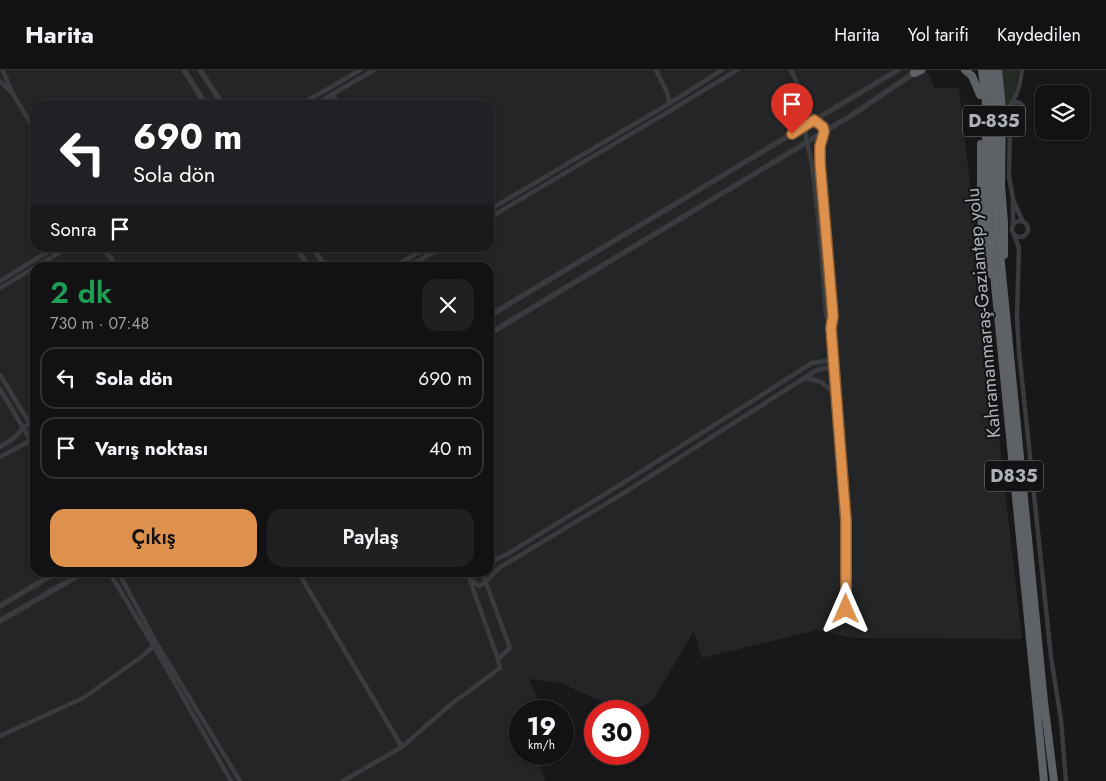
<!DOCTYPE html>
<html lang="tr">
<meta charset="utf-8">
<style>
:root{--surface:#121214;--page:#1f2022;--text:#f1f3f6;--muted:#9c9ea0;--line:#313234;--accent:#dd914d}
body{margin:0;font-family:Jost,sans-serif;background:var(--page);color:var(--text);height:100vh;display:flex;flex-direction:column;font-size:19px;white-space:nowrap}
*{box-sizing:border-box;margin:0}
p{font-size:16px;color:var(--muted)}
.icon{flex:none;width:28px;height:28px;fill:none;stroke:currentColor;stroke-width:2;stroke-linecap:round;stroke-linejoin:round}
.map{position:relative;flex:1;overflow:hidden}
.drawer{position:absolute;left:30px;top:192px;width:464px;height:315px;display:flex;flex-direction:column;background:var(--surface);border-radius:15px;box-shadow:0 2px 8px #0003,0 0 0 1px var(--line)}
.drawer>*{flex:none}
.guide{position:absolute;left:30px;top:30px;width:464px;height:152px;border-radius:15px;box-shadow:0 2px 8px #0003,0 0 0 1px var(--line);background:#202124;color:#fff;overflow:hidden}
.controls{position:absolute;left:1035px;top:15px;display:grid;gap:10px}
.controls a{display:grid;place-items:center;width:55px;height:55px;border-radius:10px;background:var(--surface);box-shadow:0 2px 8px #0003,0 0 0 1px var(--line);font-size:25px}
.speed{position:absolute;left:509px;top:630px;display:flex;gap:10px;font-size:25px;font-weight:700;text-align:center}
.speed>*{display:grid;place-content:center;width:65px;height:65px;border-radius:50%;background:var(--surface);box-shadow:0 2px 8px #0003,0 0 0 1px var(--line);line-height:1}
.speed small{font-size:12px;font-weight:400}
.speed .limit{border:8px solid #d22;background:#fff;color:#111}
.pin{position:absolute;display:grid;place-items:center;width:42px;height:42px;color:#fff;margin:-51px -21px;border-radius:50% 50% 50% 0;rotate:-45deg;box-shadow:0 0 5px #0007}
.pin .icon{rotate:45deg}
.me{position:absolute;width:55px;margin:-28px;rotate:0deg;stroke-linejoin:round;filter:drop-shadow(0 0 4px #0008)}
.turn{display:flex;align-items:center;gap:18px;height:105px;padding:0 20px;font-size:22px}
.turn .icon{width:65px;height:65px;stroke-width:2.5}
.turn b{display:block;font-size:35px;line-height:42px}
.then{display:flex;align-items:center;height:48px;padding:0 20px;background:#0003;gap:10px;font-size:19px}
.round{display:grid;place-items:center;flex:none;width:52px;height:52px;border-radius:15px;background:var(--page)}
.head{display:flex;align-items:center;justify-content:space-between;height:85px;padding:0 20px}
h1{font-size:30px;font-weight:600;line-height:38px;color:#1e9e55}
.action{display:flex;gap:10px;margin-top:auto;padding:10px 20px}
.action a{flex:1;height:58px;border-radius:15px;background:var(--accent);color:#111;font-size:20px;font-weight:600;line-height:58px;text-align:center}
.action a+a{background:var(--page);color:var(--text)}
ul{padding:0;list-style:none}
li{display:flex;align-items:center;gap:15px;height:62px;margin:0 10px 8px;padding:0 10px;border:2px solid var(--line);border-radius:15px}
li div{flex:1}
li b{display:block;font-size:19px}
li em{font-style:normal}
header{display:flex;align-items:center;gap:30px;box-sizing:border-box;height:70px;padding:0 25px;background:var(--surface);border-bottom:1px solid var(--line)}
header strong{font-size:24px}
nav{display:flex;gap:28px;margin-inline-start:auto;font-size:18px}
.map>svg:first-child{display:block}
.built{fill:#242527;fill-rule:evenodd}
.green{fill:#252c25}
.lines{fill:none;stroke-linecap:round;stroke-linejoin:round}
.minor{stroke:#3a3b3e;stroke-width:4.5}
.tertiary{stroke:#3a3b3e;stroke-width:5.5}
.trunk{stroke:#5e6266;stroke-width:8}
.route-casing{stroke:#905e32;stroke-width:12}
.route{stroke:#dd914d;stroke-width:9}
.labels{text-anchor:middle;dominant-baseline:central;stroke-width:4;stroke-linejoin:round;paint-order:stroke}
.shield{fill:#131315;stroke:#7e8287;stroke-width:1}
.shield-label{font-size:18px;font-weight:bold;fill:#acb2b8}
.street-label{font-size:19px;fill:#acb2b8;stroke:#131315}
</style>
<header>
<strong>Harita</strong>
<nav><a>Harita</a><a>Yol tarifi</a><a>Kaydedilen</a></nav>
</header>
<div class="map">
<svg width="1106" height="711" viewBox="0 0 1106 711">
<rect width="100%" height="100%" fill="#18181a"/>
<path class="built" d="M0,0h926l9,18h24l63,551 -170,-1 -35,-8 -115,28 -8,-27 -41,69 -20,11h-11l-61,-28 -32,-4 14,32h-23v43h26l-5,9 4,18h-545zM35,35h454v143h-454zM35,198h454v304h-454z"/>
<path class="green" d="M1001,0h18l-5,26 -9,11z"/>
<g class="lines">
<path class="minor" d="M656,0l11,22 3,12
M791,0l23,50 9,7 1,5 -4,14v17l13,153 -2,12 16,193 -1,88
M3,1l10,23 22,37
M0,11l10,10
M332,24l7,11
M1008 40a8 8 0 1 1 16 0a8 8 0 1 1-16 0Z
M1012,32c7,-10 8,-20 10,-32
M300,35l60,-35
M314,35l60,-35
M1010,46l-1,61 4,21v27
M808,55c-6,11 3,28 4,41 7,49 10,100 14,149l5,11
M1014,132l9,20
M489,140l181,-107 52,-33
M489,148l184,-109 64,-39
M1012 159a8 8 0 1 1 16 0a8 8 0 1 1-16 0Z
M1014,165l5,13 -2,68 2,35 32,306 10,63 5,61
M101,178l10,10 6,10
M392,198l34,-20
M406,198l34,-20
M0,211l54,-33
M0,218l67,-40
M0,305l35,57
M806,308l15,4 16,13
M0,319l35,59
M0,377l13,-8 10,-11 7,-5
M0,387l35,-19
M489,493l20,-10 114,-70 189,-120 13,-2h9
M109,502l44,73 78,136
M118,502l39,72 83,137
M298,502l104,175
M467,502l31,87
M470,502v7l9,7c9,-4 13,-12 20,-18l128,-77 190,-121 13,-3 4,-6
M0,666l83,-38 57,-40 16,-14
M343,711l59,-34 48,-42 50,-37 -2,-9 12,-11 -28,-76"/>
<path class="tertiary" d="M184,0l22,35
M200,0l23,35
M297,178l12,20
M313,178l13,20
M489,246l409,-246
M489,264l363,-219 65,-44
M0,536l57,-34
M0,551l84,-49"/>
<path class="trunk" d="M965,0l7,6 8,19
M982,0l4,33v68l4,63 54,547
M990,0l4,32v69l4,62 46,469 10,79
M998,0l4,38 -1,78 3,36v33
M914,3l7,-3
M981,74v65l2,38 8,27"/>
</g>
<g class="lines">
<defs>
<path id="route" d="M792,64l22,-14 9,7 1,5 -4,14v17l13,153 -2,12 15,193v88"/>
</defs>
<use href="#route" class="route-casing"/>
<use href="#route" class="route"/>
</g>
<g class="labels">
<g class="shield">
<rect x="963" y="35.5" width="62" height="31" rx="4"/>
<rect x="985" y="390.5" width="58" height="31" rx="4"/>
</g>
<g class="shield-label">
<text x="994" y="51">D-835</text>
<text x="1014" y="406">D835</text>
</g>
<g class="street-label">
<text transform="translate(983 243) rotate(-95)">Kahramanmaraş-Gaziantep yolu</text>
</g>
</g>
</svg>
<div class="controls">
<a><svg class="icon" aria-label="layers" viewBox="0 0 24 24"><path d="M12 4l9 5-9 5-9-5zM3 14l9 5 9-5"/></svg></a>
</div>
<div class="speed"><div>19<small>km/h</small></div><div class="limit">30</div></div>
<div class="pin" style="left:792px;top:64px;background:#d93025"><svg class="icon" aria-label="arrive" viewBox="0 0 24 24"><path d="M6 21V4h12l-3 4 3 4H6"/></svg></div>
<svg class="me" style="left:846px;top:539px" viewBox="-20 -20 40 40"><path d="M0-17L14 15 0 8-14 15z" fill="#dd914d" stroke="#fff" stroke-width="4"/></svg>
<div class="guide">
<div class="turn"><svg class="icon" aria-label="left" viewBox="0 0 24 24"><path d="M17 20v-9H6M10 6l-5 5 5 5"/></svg><div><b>690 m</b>Sola dön</div></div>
<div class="then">Sonra<svg class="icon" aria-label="arrive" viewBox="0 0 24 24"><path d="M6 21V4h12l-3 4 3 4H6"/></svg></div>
</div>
<section class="drawer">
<div class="head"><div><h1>2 dk</h1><p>730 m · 07:48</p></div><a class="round"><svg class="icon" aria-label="close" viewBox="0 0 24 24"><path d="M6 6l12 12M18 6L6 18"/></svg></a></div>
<ul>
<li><svg class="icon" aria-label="left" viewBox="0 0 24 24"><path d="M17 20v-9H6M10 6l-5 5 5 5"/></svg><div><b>Sola dön</b></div><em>690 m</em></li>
<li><svg class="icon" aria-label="arrive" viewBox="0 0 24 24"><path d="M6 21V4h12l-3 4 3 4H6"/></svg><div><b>Varış noktası</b></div><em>40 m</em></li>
</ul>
<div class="action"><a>Çıkış</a><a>Paylaş</a></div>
</section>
</div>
